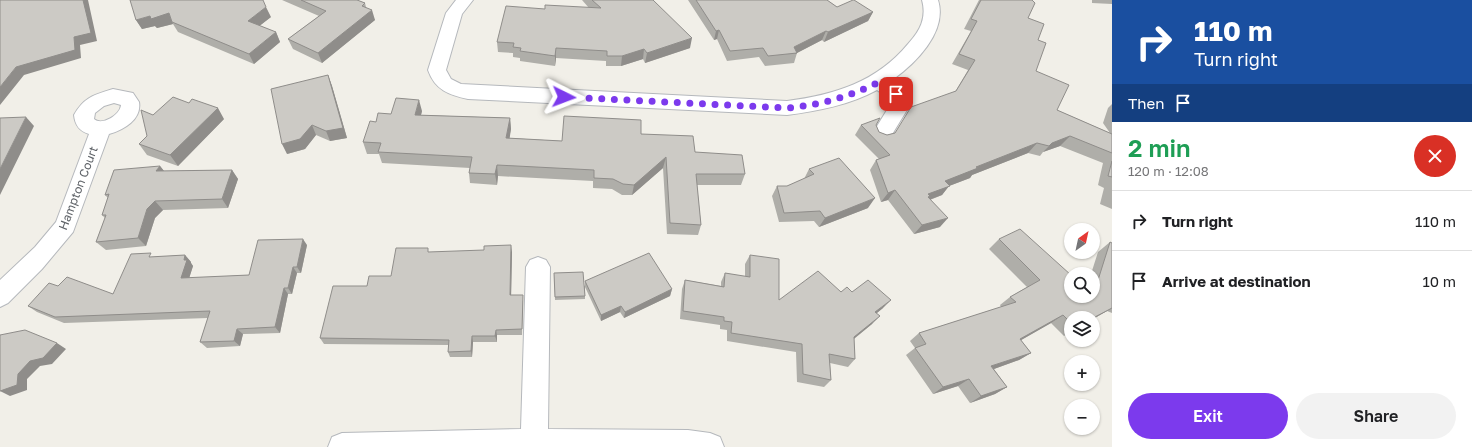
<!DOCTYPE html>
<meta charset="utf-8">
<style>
:root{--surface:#fff;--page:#f2f2f2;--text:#202124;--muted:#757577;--line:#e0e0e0;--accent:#7c3aed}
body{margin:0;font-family:"Golos Text",sans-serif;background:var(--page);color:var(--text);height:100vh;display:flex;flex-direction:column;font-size:15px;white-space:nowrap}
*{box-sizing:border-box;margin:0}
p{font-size:13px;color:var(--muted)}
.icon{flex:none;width:22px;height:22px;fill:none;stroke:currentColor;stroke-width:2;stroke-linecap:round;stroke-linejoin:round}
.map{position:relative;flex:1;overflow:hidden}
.panel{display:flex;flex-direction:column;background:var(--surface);width:360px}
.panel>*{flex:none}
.banner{background:#1a4fa0;color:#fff;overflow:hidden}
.needle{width:26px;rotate:33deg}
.tools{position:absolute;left:1064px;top:223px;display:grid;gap:8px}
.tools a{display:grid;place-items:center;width:36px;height:36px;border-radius:50%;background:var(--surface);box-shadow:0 1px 3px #0004;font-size:20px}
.pin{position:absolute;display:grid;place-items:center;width:34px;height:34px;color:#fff;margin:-17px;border-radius:8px;box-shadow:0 2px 6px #0006}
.me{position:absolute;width:44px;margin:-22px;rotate:93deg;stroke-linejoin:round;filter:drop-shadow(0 0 3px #0008)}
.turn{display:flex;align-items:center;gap:14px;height:84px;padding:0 16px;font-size:18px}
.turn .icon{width:52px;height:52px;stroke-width:2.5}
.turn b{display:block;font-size:28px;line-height:34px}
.then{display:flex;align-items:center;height:38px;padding:0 16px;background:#0003;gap:8px;font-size:15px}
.round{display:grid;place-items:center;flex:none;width:42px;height:42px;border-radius:21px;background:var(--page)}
.overview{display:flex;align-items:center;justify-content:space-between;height:68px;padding:0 16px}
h1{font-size:24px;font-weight:600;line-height:30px;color:#1e9e55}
.button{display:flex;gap:8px;margin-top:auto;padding:8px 16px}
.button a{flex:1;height:46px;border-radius:24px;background:var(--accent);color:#fff;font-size:16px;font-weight:600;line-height:46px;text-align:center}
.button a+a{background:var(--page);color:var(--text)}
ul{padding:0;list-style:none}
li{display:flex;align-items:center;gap:12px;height:60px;padding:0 16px;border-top:1px solid var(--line)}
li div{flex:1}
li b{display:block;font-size:15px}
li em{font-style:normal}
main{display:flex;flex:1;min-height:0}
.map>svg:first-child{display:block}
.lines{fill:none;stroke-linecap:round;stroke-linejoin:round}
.minor-casing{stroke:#b5b8bc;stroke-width:2}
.minor{fill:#fff;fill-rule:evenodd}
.wall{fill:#afaea9}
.shaded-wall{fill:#8f8d8a}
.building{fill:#cccac5;stroke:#8f8d8a}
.route{stroke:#7c3aed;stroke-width:7;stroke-dasharray:0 12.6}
.labels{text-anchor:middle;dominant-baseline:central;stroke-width:4;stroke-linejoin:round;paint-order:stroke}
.street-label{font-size:12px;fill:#5f6368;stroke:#fff}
</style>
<main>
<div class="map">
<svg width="1112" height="447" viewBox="0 0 1112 447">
<rect width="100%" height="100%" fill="#f1efe8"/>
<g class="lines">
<defs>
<path id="minor" d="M456,0h17l-11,14 -16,56 5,9 10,5 326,17c47,-6 90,-19 121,-57 12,-13 19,-26 14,-44h16c10,32 -23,64 -47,81l11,8 8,16 -22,36 -7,2 -7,-2 -3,-5 19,-31 -1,-6 -12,-9c-28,15 -59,21 -90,25l-319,-16c-19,-4 -33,-9 -40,-29l18,-57z
M113,89l20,4 6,9c3,18 -16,28 -30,32l-36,98 -31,37 -34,34 -8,4v-27l35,-33 21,-25 33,-88c-10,-3 -14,-9 -15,-19 10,-18 20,-20 39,-26zM114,103l7,2c-1,10 -19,21 -27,14l1,-6 9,-7z
M538,257l8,3 4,7 -2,162 140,1 22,3 10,4 4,10h-396l4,-10 10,-4 179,-4 5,-162 4,-7z"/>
</defs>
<use href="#minor" class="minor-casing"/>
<use href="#minor" class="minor"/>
</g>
<path class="wall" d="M282,0h75l8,3 1,4 9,13 -53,43 -29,-14 -5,-10 31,-23z
M582,0h71l37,48 -45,15 -2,-4 -22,7h-15v-5l-50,-3 -1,8 -35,-5v-3l-7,-1v-4l-15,-1 -1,-10 92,-34z
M688,0h139l10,7 36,5 -5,9 -44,21 -2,-2 -25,13 -3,10 -29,3 -6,-9 -32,4 -10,-22 -3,1z
M979,0h53l-4,18 10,22 -2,31 21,39 53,23 -7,-10 5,-15 4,-4v105l-12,-5 4,-16 -6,-3 5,-22 -43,-17 -17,6 -3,4 -12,-3 -56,22 -2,3 -21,8 -7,9 -12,5 10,27 -26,7 -26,-34 -7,2 -11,-32 6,-10 3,-1 -24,-24 6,-10h15l3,7 8,3 7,-2 61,-41 13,-22 -16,-6 19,-33 -7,-2z
M1092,0h20v4l-20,-1z
M271,17l-12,9 17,6 4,10 -26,22 -76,-32 -5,-8 -16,4 -2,-2 -13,3 -6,-9z
M328,75l4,11 15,52 -17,3 -14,-6 -11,14 -18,5z
M422,111l-1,4 89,3 1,11 -2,9 53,3 79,-7 54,18 50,22 -4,11h-44l4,40 -3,10 -31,-1 -4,-66 -31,27h-10l-10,-6 -19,-1v-7l-95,-5 -1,9 -27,-2 -1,-10 1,-5 -88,-5 -3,-9h-12l-4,-12 13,-20 15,-8z
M153,115l71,4 -46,47 -31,-11 -8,-11 8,-8z
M160,166l4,5 68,-1 6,9 -10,29 -65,2 -8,8 -9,28 -40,4 -10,-8 9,-24 -3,-3 6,-17 -3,-3z
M809,169l59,39 -49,19 -5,-6 -35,1 -7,-26 5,-10h10l17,-7z
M999,239l94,57v-22h-2l7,-22 12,-10 2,1v70l-5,-2 -14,8v-1h-22v14l-7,4 -13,-13 -30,17 10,13 -12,7 -25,9 13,18 -12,7 -25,9 -12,-17 -25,8 -27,-39 9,-7 -5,-7 9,-8 82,-26 -1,-2 10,-8 17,-10 -38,-38z
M307,245l-6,28h-4l-5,21h-4l-8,39 -37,1 -3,12 -33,2 -7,-6 8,-24 -144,5 -27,-11 -9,-6 30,-20 55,8 41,-37 31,-2 6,7v1l2,3 -4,12 60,-3z
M429,252h83l-1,43 12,6 -1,34h-25v7h-24l-1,15h-22l-2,-5v-7l-124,-1 -4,-6 71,-62z
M750,255l29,45 62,-8h11l31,16 -6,5 -5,11 -18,15 1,20 -7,8 -18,-4 1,17 -7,7 -27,-5 -1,-30 -69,-11v-11l-7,-1v-4l-40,-6 2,-30 3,-9 36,6v-4l4,-9 20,4v-13z
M554,273l31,13v-5l87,8 -2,7 -46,22 -4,-6 -19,9 -16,-34v12l-30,1z"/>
<path class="shaded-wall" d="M83,0h5l9,41 -17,4 1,13 -57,17 -24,30v-18l16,-20z
M266,7l5,10 -18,14 -5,-10z
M372,10l3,10 -53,43 -4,-10z
M873,12l-5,9 -44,21 4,-10z
M169,13l4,11 -16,4 -2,-2 -13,3 -6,-9 14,-4z
M719,30l-2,9 -3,1 2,-9z
M826,31l-4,9 -27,14 -1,-7z
M276,32l4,10 -26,22 -5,-10z
M692,38l-2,10 -45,15 2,-10z
M556,48v10l-1,8v-10z
M644,49l-1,10 -22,7 1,-10z
M328,75l4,11 15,52 -17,3 -4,-10z
M419,100l3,11 -4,15 -3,-11z
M218,108l6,11 -46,47 -8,-11z
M26,117l8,9 -34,69v-26z
M510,118l1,11 -3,20 -2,-11z
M312,125l4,10 -11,14 -18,5 -5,-10z
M1070,136l-10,10 -17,6 9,-9z
M1037,143l-9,10 -56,22 -2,3 -21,8 -7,9 -16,6 2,-7 17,-13 31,-14z
M666,157l-3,11 -31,27 2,-10z
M497,165l1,11 -1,9 -2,-11z
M160,166l8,10 -12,-5z
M232,170l6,9 -10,29 -6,-9z
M895,190l-7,10 -7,2 7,-9z
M875,198l-7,10 -49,19 6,-9z
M155,201l8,9 -8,8 -9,28 -8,-8 9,-29z
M948,218l-8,9 -26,7 8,-9z
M303,239l4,6 -6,28 -4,-6z
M511,245l1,7 -1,49 -1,-6z
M185,255l6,7v1l2,3 -6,19 -6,-7 3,-18z
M293,267l4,6 -5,21 -4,-6z
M284,288l4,6 -8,39 -5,-6z
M672,289l-2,7 -46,22 1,-6z
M891,300l-8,8 -15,12 7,-8z
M621,306l-1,6 -19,9v-6z
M1112,308l-19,11v-1z
M1063,315l-12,8 -42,24 11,-8z
M880,316l-8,8 -26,21 8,-8z
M237,329l6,5 -3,12 -6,-5z
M496,330l1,5v7l-2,-6z
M472,336l1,6 -1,15 -1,-6z
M57,343l9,6 -14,15 -12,2 -13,13v11l-17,6 -10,-5 30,-30z
M1031,353l-12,7 -39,14 11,-8z
M969,379l-11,7 -25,8 10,-7z
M1007,387l-12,7 -25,9 11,-7z"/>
<path class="building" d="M0,0h83l8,33 -17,4 1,13 -59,17 -16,20z
M130,0h133l3,7 -18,14 28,11 -27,22 -77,-32 -3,-9 -18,6 -1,-3 -14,4z
M301,0h56l8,3 -3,3 10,4 -54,43 -30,-14 38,-28z
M592,0h61l39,38 -45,15 -3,-4 -22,7h-15v-5l-51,-3 -1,8 -35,-5 1,-3 -8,-1 1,-4 -17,-1 9,-36 39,3v-4l56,3z
M696,0h131l10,7 16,-7h1l19,12 -45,20 -2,-1 -32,16 3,6 -29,3 -5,-8 -33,3 -11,-21 -3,1z
M981,0h51l3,3 -7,15 16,6 -6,16 8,3 -10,28 33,14 -12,25 55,24v19l-42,-17 -18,7 -3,3 -12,-3 -61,24 2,1 -33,13 5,5 -22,8 2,2 -2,1 20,21 -26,7 -27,-35 -7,3 -12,-33 14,-5 -29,-30 19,-7 -4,7 3,7 8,3 8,-2 16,-26 45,-16 19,-31 -16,-6 18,-33 -6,-2z
M328,75l15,53 -17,3 -14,-6 -12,14 -18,5 -11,-55z
M173,97l16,6 3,-4 26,9 -48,47 -31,-11 8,-8 -6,-26 12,5z
M396,98l23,2 -4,15 95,3 -4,20 56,3 2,-25 77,4v14l52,2 2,16 47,3 3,19h-49l5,51 -31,-2 -4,-66 -32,28 -11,-1 -10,-5 -19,-1v-8l-97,-5 -2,9 -26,-1 3,-16 -94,-5 3,-9 -18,-1 7,-21 6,1 2,-9 13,1z
M26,117l-26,52v-51z
M839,158l36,40 -50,20 -5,-7 -36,2 -7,-27h10l27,-12 -5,-5z
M1112,161v16l-4,-1z
M160,166l-4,5 76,-1 -10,29 -67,2 -8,8 -9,29 -42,4 10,-27h-4l7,-21 -4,1 9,-25z
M1020,229l51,46v21h22l17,-54 2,1v65l-19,10h-22v5l-8,-8 -43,24 11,14 -40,13 16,21 -26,9 -12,-17 -26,8 -28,-39 11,-4 -7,-11 97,-31 -6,-5 30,-17 -41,-41z
M303,239l-6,28h-4l-5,21h-4l-9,39 -38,2 -3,12 -34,1 10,-31 -155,6 -27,-11 21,-23 9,3 9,-9 46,17 18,-40 20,-1 -2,4 36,-2 -1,5h3l-6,18 68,-3 9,-35z
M511,245l-1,50h13l-1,34 -26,1 -1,6h-23l-1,15 -23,1 1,-12 -129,-2 13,-52h34l2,-10h22l5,-28h32v4l56,-2v-4z
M649,253l23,36 -47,23 -4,-6 -20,9 -16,-34z
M750,255l29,4v41l39,-29 23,21 6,-5 5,5 16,-12 23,20 -16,12 5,4 -26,21 1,22 -26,-5 2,26 -28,-6 -1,-30 -71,-11 1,-11 -8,-1v-4l-41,-6 2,-31 39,7 1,-14 25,4z
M583,272l2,24 -30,1 -1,-24z
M25,330l32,13 -14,15 -13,3 -12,13 -1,11 -17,6v-56z"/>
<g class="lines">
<path class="route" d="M564,97l223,11c33,-3 62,-11 92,-26l17,12"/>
</g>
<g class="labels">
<g class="street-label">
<text transform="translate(78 188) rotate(-69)">Hampton Court</text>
</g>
</g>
</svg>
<div class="tools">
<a><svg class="needle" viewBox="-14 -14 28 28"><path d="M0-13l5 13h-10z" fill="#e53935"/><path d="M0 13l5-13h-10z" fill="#757577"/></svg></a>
<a><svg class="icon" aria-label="search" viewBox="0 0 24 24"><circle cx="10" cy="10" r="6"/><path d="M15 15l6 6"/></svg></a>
<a><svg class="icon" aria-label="layers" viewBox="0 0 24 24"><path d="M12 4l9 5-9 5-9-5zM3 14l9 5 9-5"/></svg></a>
<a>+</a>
<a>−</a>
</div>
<div class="pin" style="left:896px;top:94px;background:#d93025"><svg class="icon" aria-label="arrive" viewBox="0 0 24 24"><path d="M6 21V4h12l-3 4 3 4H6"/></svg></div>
<svg class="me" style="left:564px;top:97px" viewBox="-20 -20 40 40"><path d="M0-17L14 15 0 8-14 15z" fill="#7c3aed" stroke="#fff" stroke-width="4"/></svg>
</div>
<section class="panel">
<div class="banner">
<div class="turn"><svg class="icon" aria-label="right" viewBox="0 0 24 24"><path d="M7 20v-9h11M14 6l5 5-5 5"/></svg><div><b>110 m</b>Turn right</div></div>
<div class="then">Then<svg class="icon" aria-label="arrive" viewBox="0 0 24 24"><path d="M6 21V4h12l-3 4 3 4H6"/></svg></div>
</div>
<div class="overview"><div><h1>2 min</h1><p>120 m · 12:08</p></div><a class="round" style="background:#d93025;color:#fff"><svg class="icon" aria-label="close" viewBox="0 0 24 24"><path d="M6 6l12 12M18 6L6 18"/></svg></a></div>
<ul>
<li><svg class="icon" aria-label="right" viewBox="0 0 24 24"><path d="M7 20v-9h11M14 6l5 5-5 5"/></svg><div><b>Turn right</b></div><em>110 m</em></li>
<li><svg class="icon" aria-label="arrive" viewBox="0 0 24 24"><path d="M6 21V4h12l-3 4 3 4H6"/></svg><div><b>Arrive at destination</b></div><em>10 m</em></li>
</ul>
<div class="button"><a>Exit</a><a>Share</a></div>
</section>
</main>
